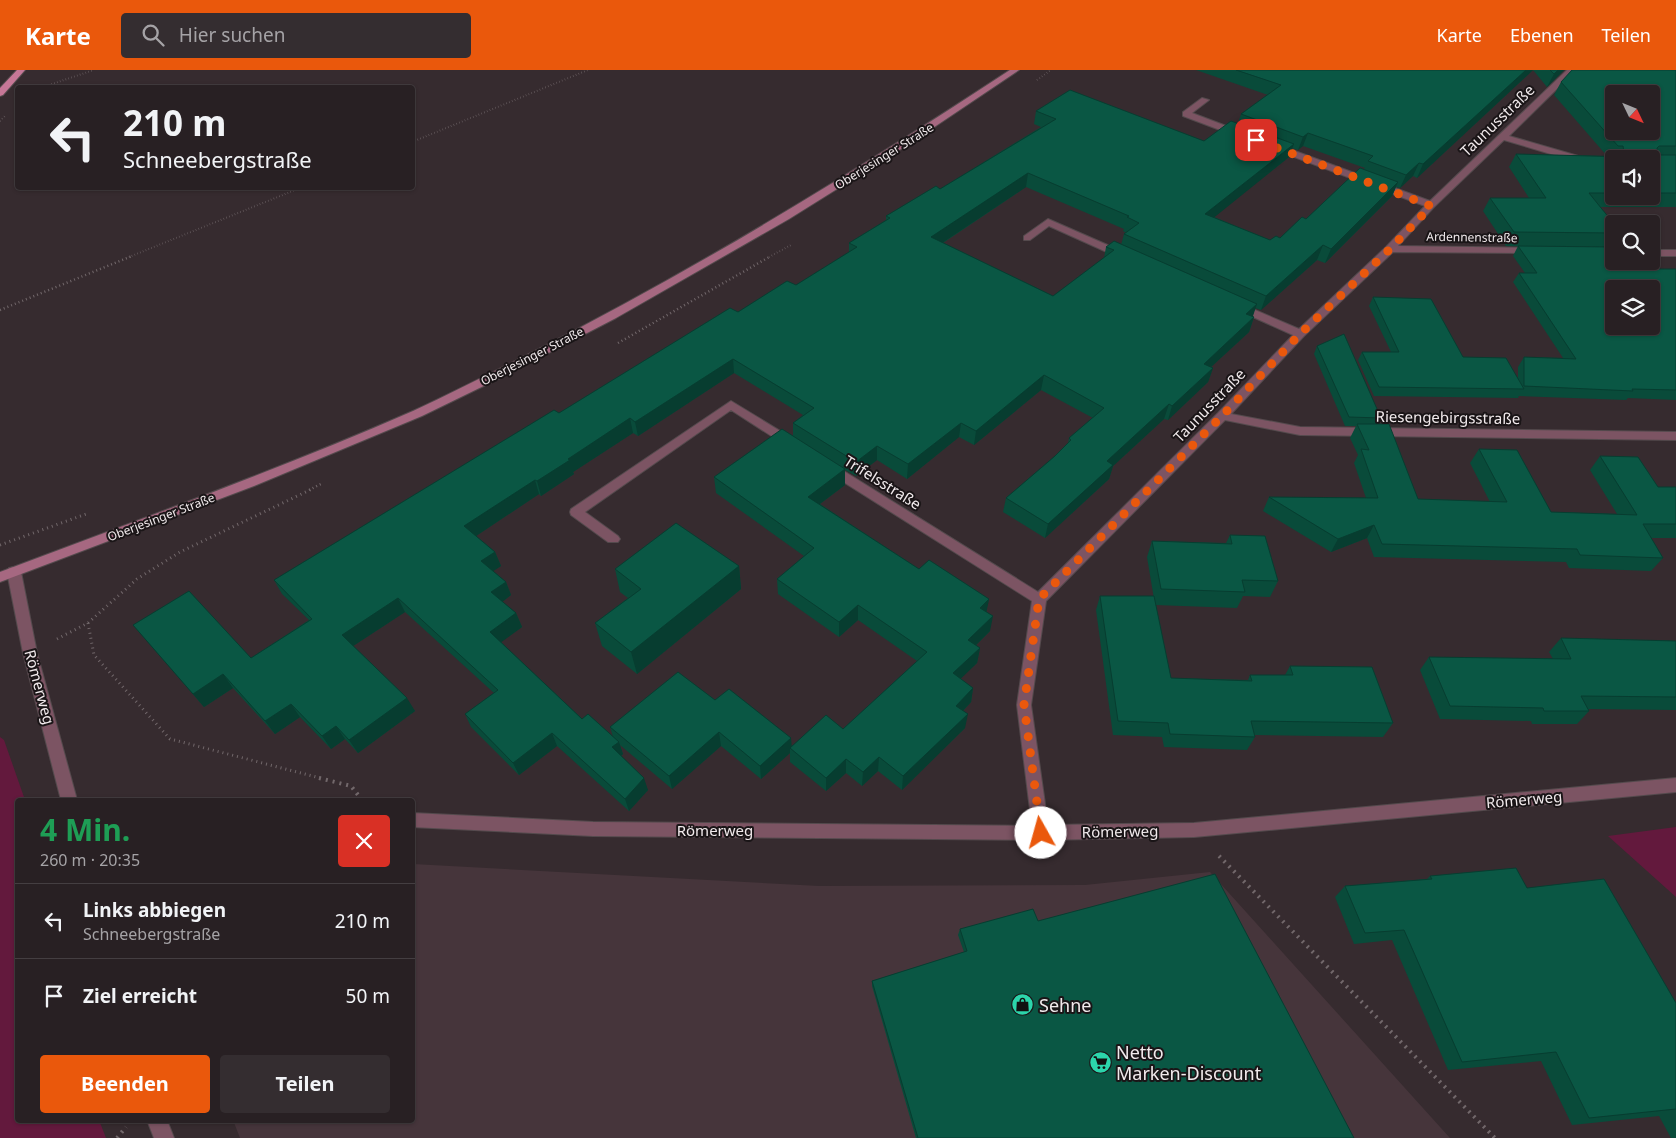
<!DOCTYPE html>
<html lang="de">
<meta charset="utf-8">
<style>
:root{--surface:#282023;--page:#342d30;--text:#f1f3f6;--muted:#a5a3a6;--line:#443e41;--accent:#ea580c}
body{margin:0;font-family:"Noto Sans",sans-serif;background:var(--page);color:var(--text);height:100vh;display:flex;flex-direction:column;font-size:19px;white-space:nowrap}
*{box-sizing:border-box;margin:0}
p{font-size:16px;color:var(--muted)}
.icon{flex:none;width:28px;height:28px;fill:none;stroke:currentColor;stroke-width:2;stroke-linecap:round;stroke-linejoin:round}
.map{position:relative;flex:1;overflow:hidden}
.drawer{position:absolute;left:15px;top:728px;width:400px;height:325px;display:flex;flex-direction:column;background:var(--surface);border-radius:5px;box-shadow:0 1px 4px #0004,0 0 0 1px var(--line)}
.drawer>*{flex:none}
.top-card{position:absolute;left:15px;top:15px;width:400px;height:105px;border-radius:5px;box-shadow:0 1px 4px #0004,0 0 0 1px var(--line);background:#282023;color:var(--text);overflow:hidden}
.needle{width:32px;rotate:133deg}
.fabs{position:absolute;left:1605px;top:15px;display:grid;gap:10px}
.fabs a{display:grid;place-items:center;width:55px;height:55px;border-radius:5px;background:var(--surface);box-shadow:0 1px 4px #0004,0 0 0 1px var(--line);font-size:25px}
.pin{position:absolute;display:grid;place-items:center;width:42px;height:42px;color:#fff;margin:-21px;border-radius:10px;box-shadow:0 2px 8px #0006}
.me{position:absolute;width:55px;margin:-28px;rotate:353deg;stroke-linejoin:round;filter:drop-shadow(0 0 4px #0008)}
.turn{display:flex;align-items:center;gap:18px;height:105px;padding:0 25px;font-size:22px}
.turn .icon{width:65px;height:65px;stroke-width:2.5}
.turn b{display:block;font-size:35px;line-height:42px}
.round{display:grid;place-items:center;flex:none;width:52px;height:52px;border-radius:5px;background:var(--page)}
.overview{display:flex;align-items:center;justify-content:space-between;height:85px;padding:0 25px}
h1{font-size:30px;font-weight:700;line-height:38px;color:#1e9e55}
.action{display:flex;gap:10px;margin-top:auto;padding:10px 25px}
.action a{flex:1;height:58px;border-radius:5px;background:var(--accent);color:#fff;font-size:20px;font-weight:700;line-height:58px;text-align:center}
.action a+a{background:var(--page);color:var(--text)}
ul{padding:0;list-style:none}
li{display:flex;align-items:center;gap:15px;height:75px;padding:0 25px;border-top:1px solid var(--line)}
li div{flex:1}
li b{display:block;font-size:19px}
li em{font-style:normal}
header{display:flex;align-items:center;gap:30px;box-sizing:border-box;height:70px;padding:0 25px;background:var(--accent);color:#fff}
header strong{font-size:24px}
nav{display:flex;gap:28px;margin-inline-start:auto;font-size:18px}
.search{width:350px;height:45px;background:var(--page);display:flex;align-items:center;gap:12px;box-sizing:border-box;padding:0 18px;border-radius:5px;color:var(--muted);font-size:19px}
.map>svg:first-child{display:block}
.built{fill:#46353b}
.green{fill:#63193d}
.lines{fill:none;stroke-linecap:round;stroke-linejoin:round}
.minor-casing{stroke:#544a4d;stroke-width:2}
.secondary-casing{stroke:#544a4d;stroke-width:2}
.primary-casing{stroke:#544a4d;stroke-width:2}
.path-far3{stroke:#72686b;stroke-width:2;stroke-dasharray:0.5 2.5;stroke-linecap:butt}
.path-far2{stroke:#72686b;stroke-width:2.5;stroke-dasharray:1 3;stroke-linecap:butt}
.path-far1{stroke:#72686b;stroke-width:3;stroke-dasharray:1 4;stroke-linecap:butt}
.path{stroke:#72686b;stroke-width:4;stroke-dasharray:2 5;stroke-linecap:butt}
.minor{fill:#7c5463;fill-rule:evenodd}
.secondary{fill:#a66881;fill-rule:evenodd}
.primary{fill:#c77797;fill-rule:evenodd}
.wall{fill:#094b3a;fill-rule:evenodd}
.shaded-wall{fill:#073d30}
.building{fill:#0a5744;stroke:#073d30;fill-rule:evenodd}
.route{stroke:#ea580c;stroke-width:9;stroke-dasharray:0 16.2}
.labels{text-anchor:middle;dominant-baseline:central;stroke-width:4;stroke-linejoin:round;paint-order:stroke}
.far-street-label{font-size:12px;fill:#f1eaec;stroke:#1a1517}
.street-label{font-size:15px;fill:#f1eaec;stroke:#1a1517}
.near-poi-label{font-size:18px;fill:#f1eaec;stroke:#1a1517;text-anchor:start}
</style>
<header>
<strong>Karte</strong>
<div class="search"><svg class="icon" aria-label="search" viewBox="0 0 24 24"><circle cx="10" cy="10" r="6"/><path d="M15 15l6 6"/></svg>Hier suchen</div>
<nav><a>Karte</a><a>Ebenen</a><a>Teilen</a></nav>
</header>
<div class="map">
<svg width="1676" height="1068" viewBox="0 0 1676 1068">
<rect width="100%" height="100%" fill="#362b2f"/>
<path class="built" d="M413,794l406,22 266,-1 125,-13 240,266h-1210l-7,-18h179z"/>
<path class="green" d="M0,667l4,3 21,60h-7v320h81l7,18h-106z
M1676,757v70l-68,-61z"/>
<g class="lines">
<defs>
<path id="minor" d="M1567,0h9l-67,66 83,24 22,1v6l-23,-1 -87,-26 -70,67 -36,39 137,2 4,1v4l-146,-1 -89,84 -73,78 69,13 376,5v8l-376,-5 -75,-15 -179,181 -15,104 17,120 146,-2 482,-45v14l-482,45 -153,3 -448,-4 -181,-9v-14l181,9 439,4 -15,-121 15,-104 -206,-130 -2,-3 2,-3h8l204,127 180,-179 75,-78 -60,-27 -1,-2 1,-2h8l58,25 87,-82 39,-41 -155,-58v-4h6l154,57z
M1202,28l7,2 -17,13 50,19v4h-6l-53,-20v-4z
M1048,149l80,35 1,2 -5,3 -4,-1 -71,-32 -19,14h-6v-4z
M1651,180h25v6h-25z
M731,331l64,39 2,3 -2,3h-8l-56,-36 -146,102 33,24 2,3 -2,3h-10l-37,-27 -1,-3 1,-3z
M14,497l5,1 2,4 16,81 40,147h-16l-38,-147 -16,-81 2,-4z
M147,1050h20l7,18h-20z"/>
<path id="secondary" d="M1010,0h9l-110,74 -120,75 -173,99 -114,59 -80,39 -168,70 -254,96v-10c138,-52 278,-102 413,-161 41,-19 82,-40 122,-60 165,-84 321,-180 475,-281z"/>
<path id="primary" d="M17,0h8l-22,25 -3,1v-8z"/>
</defs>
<use href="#minor" class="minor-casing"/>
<use href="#secondary" class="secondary-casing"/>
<use href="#primary" class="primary-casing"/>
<path class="path-far3" d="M1037,10l14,-10
M40,18l54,-18
M0,51l6,-6
M412,72l176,-72
M129,187l171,-69
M769,187l22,-12"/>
<path class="path-far2" d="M0,240l132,-54
M618,273l153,-87
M309,420l12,-6"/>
<path class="path-far1" d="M0,475l89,-32
M88,553l6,32 76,84 154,40
M57,569l31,-16 49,-44 43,-27 132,-63"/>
<path class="path" d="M319,708l32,8 11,14
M1219,786l276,282
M117,1068l9,-11"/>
<use href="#minor" class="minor"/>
<use href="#secondary" class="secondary"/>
<use href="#primary" class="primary"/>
</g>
<path class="wall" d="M1196,0h368l-17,17 -14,-17 -116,108 -4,-2 -13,12 -4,-1 -4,9 -67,67 -8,-3 -56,50 -6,-2 -3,9h2l-5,15 -38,35 2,1 -5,14 -40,38 -4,-1 -51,47 -4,13 -64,59 -42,-26 3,-14 49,-42 13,-13 1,-5 24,-20 -52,-28 -67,55 -15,-8 -52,42 -30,-19 -21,16 -11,-6v15l-25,19 99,65 70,30 -3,13 4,19 -14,14 4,3 -3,15 -17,16 13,9 -2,14 -8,9 2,17 -63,62 -24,-19 -16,15 -16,-13 -20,18 -36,-29v-9l-29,26 -40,-33 -49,43 -52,-44 3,9 -2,2 27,34 -19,21 -72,-65 -38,29 -48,-48 -6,-13 29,-21 -89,-81 -52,34 62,65 -57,42 -13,-14 -14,10 -31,-32 -25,17 -42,-46 -29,19 -71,-82 118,33 58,-38 -27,-26 -8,-14 285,-167 179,-101 58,-27 53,-32v-10l37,-23v-4l54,-27 101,-62 -7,-3 2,-13 168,30 34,-18 3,-9 27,-19zM1303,76l62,22 -59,51 -26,19 -10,2 -56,-23 75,-60 3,-9 6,2zM1026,117l98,42 -1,2 3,2 -2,1 -3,11 -15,2 -2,11 -51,38 -110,-53zM734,303l69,42 -10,8v13l-79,41 2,16 88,63 -27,23 1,15 61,43 19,-17 59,41 -74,68 -52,17v-8l-76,-38 -105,27 3,10 -31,-18 -81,-77 21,-15 -6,-14 -14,-11 9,-7 -5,-13 -13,-11 8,-5 -6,-14 -19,-16 63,-42 2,2 33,-22 -1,-2 60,-39 5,3z
M1676,0v137h-76l14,17 -1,23 -107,-1 -23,-35 7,-13h39l-20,-31 7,-13 91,2 -53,-61 7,-13zM1614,89h37v37h-37z
M1518,176l127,23h31v131l-48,-2 -2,2 -107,-4 -1,2 -144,-2 -16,-36 4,-8h29l-22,-46 4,-9 90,60 55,23v-13l6,-10 39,1 -50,-76 6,-9h6l-12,-17z
M1317,276l64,72 -3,6 40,75 72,3 -20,-39 9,-14 72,63 66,2 -27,-44 10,-14 58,31h18v51h-25l12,20 -12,13 -82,-3 -3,-6 -192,-5 -7,-19 -36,14 -68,-41 6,-14 97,1 -12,-35 4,-8 -8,-17 6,-12h-11l-31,-72z
M1230,465l48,46 -8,16 -27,-1 -6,12 -82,-3 -8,-48 5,-16 74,2z
M739,496l2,23 -104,85 -35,-28 -7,-23 33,-25 -8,-6 -5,-23z
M1100,526l71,82 77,2 2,-5h35l5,-9 103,57 -10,14 -128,-2v2l-8,13 -83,-3 -2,-10 -49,-2 -17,-125z
M1561,568l115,3v69l-88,-1 1,2 -12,13h-45l-1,-3 -91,-2 -20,-49 9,-13 124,2 -4,-7z
M1430,806l97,12 149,115v135h-5l-12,-22 -87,9 -31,-64 -93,9 -56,-130 -38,4 -19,-47 10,-11 82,-7z
M1038,851l316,217h-438l-44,-152v-5l92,-29 -6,-17 2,-6z"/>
<path class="shaded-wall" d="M1526,0h7l-116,108 6,-14z
M1558,0h6l-17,17 7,-13z
M1308,63l-5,13 -5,4 5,-13z
M1294,74l-5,13 -88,71 4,-14z
M1419,93l-6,13 -13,12 6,-13z
M1028,103l-2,14 -96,64 1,-14z
M1398,112l-6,14 -67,67 6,-14z
M1323,175l-6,15 -56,50 5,-14z
M1257,234l-5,15 -6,-5z
M1254,247l-5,15 -50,46 5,-14z
M733,289l1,14 -96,63 -3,-14z
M1213,298l-5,14 -40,38 4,-14z
M1044,305l-3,15 -67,55 2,-14z
M1169,334l-5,15 -51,47 -4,13 -64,59 3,-14 59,-63z
M630,348l3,15 -60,39 1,2 -33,22 -4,-15 31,-22z
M961,353l-2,14 -52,42 1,-15z
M877,376v14l-21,16v-14z
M845,399v16l-36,27 -1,-15z
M535,410l4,14 -69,46 -6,-14z
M1374,455l-7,13 -36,14 7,-13z
M495,482l6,14 -14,9 -6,-14z
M739,496l2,23 -104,85 -6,-22z
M506,512l5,13 -14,11 -6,-14z
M398,528l7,14 -55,36 -8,-13z
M989,529l-3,15 -6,-6z
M858,535v15l-19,17v-15z
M516,543l6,14 -26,19 -6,-14z
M993,546l-3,15 -24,24 2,-15z
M980,578l-3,15 -26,25 2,-15z
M223,604l10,14 -29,19 -11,-13z
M973,618l-2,14 -17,18 2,-14z
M407,628l8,13 -57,42 -9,-13z
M291,634l9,13 -25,17 -10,-13z
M968,644l-3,14 -63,62 1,-14z
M336,656l9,13 -14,10 -9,-13z
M719,662l2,14 -49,43 -3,-13z
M552,663l5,13 -38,29 -6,-12z
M791,668l1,11 -2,-1v5l-29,26 -1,-13z
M619,672l4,12 -7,6 -4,-13z
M879,687l-1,14 -16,15 1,-14z
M846,689v14l-20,18v-13z
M644,708l4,12 -19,21 -4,-12z"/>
<path class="building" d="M1236,0h290l-103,94 -4,-1 -13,12 -38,-14 5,-5 -65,-23 -5,4 -62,-23 40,-29z
M1550,0h8l-4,4z
M1572,0h104v76h-17l-2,2 1,7h18v38h-25v-34h-37v34h-25l25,31v9l-100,-1 -24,-34h56l-30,-44 112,3 -4,-5 -1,-6h-5l-57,-64zM1614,24h37v37h-37z
M1070,20l134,51 27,-20 63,23 -89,70 65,26 6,-4 4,2 22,-21 4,2 54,-51 38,14 -67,67 -8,-4 -57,51 -142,-62 15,-11 -12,-6 2,-1 -101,-43 -97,64 122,59 61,-46 -8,-3 8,-6 143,63 -11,10 8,3 -50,47 9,4 -41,38 -3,-2 -62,57 6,4 -65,59 -42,-26 49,-42 16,-16 -2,-2 35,-30 -60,-33 -68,56 -15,-8 -53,41 -31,-18 -21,16 -63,-39 21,-15 -81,-49 -98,63 -5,-4 -62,41 2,1 -33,21 -2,-1 -71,46 31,26 -14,9 25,21 -15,10 25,21 -26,19 92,87 6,-5 31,28 -7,5 32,31 -19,21 -73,-66 -39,30 -48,-49 33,-24 -100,-92 -56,37 65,63 -58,42 -13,-14 -14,10 -31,-32 -26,17 -42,-47 -30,20 -60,-69 56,-34 62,67 61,-39 -38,-39 280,-170 5,3 171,-105 8,4 49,-31 9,4 61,-38 -8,-4 41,-25 -4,-2 50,-30 4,3 116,-70 -20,-8z
M1518,176l96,1v14h24l7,8h31v121l-44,-1 1,2 -109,-5v-29l52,2 -57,-86h18zM1614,219h37v37h-37z
M1373,227l58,2 32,58 43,1 18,31 -145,-2 -17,-35h37z
M1344,264l37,84 -32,-1 -32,-71z
M1357,354h32l29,75 89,3 -28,-53 38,1 34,62 86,3 -37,-59 38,1 20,30h18v37h-33l20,34 -83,-3 -3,-6 -195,-5 -8,-19 -36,14 -69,-42 109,1 -17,-49 8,1z
M782,359l63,40 -37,28 111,72 10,-9 60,39 -9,9 13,8 -25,24 12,8 -27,25 20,15 -17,18 12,8 -65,62 -24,-19 -16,15 -17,-13 -20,19 -36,-30 36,-33 17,14 84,-77 -69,-47 -19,17 -62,-43 37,-31 -100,-71z
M676,453l63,43 -108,86 -36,-29 46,-34 -26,-20z
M1230,465l35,1 13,45 -36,-1 3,12 -84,-3 -9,-48 80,3z
M1100,526h54l17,82 81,3 -2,-6h43l-3,-9 82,1 21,56 -142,-2 4,16 -85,-3 -2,-11 -50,-2z
M1561,568l115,3v56l-95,-1 8,15h-45l-1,-3 -93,-2 -21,-49 142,2z
M678,602l37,28 14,-11 62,49 -31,28 -41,-34 -50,44 -59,-49z
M1516,798l11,20 77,-9 72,124v106l-87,9 -33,-66 -94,10 -58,-132 -39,3 -20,-47 87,-7 -2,-3z
M1215,804l139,264h-436l-46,-157 95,-30 -7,-22 73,-20 5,12z"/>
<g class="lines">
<path class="route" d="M1041,763l-17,-128 15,-106 183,-183 78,-82 90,-85 41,-43 -175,-66"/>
</g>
<defs>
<symbol id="shop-disc" viewBox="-11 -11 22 22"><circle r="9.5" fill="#2cd5ab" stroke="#1a1517"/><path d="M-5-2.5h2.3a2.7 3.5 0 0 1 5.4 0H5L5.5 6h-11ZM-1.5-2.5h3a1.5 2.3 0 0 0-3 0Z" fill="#111"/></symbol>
<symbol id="supermarket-disc" viewBox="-11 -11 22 22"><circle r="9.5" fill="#2cd5ab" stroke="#1a1517"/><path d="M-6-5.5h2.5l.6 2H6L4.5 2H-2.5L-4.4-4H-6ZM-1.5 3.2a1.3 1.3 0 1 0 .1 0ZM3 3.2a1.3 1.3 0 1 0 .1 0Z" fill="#111"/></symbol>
</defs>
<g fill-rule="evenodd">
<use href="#shop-disc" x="1010" y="922" width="25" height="25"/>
<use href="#supermarket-disc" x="1088" y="980" width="25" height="25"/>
</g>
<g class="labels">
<g class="far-street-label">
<text transform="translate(884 86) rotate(-32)">Oberjesinger Straße</text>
<text transform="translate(1472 167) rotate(1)">Ardennenstraße</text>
<text transform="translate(532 286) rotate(-27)">Oberjesinger Straße</text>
<text transform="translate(161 447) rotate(-21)">Oberjesinger Straße</text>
</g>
<g class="street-label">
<text transform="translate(1497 50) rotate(-44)">Taunusstraße</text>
<text transform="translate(1209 335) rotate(-46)">Taunusstraße</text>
<text transform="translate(1448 347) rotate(1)">Riesengebirgsstraße</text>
<text transform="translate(883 412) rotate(32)">Trifelsstraße</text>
<text transform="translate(40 617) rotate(75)">Römerweg</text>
<text transform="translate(1524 729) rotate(-5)">Römerweg</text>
<text x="715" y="760">Römerweg</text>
<text transform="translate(1120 761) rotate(-1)">Römerweg</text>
</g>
<g class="near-poi-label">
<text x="1039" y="935">Sehne</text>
<text x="1116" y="982">Netto<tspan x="1116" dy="21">Marken-Discount</tspan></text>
</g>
</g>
</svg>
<div class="fabs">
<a><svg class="needle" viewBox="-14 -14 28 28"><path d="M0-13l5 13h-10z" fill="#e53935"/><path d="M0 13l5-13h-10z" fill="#a5a3a6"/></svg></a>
<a><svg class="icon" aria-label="sound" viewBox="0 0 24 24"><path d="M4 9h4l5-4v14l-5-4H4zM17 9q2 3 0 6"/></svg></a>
<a><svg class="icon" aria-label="search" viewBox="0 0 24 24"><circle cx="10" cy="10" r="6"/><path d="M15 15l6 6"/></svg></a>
<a><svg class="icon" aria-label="layers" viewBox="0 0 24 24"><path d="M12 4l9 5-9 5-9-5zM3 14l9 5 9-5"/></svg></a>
</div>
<div class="pin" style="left:1256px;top:70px;background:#d93025"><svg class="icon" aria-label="arrive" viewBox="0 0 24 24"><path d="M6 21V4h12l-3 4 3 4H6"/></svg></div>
<svg class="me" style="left:1041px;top:763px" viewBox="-20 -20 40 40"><circle r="19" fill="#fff"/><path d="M0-13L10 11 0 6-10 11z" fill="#ea580c"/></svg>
<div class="top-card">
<div class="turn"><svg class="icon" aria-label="left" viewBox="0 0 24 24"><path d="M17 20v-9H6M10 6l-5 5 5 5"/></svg><div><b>210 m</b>Schneebergstraße</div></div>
</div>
<section class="drawer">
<div class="overview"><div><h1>4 Min.</h1><p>260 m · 20:35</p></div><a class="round" style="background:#d93025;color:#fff"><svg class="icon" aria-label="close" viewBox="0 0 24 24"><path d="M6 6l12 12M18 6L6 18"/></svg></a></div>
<ul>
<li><svg class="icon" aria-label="left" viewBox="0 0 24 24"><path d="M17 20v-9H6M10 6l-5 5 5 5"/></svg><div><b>Links abbiegen</b><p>Schneebergstraße</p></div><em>210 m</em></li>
<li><svg class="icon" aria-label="arrive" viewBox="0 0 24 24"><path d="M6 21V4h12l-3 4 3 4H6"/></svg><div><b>Ziel erreicht</b></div><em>50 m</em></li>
</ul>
<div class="action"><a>Beenden</a><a>Teilen</a></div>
</section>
</div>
